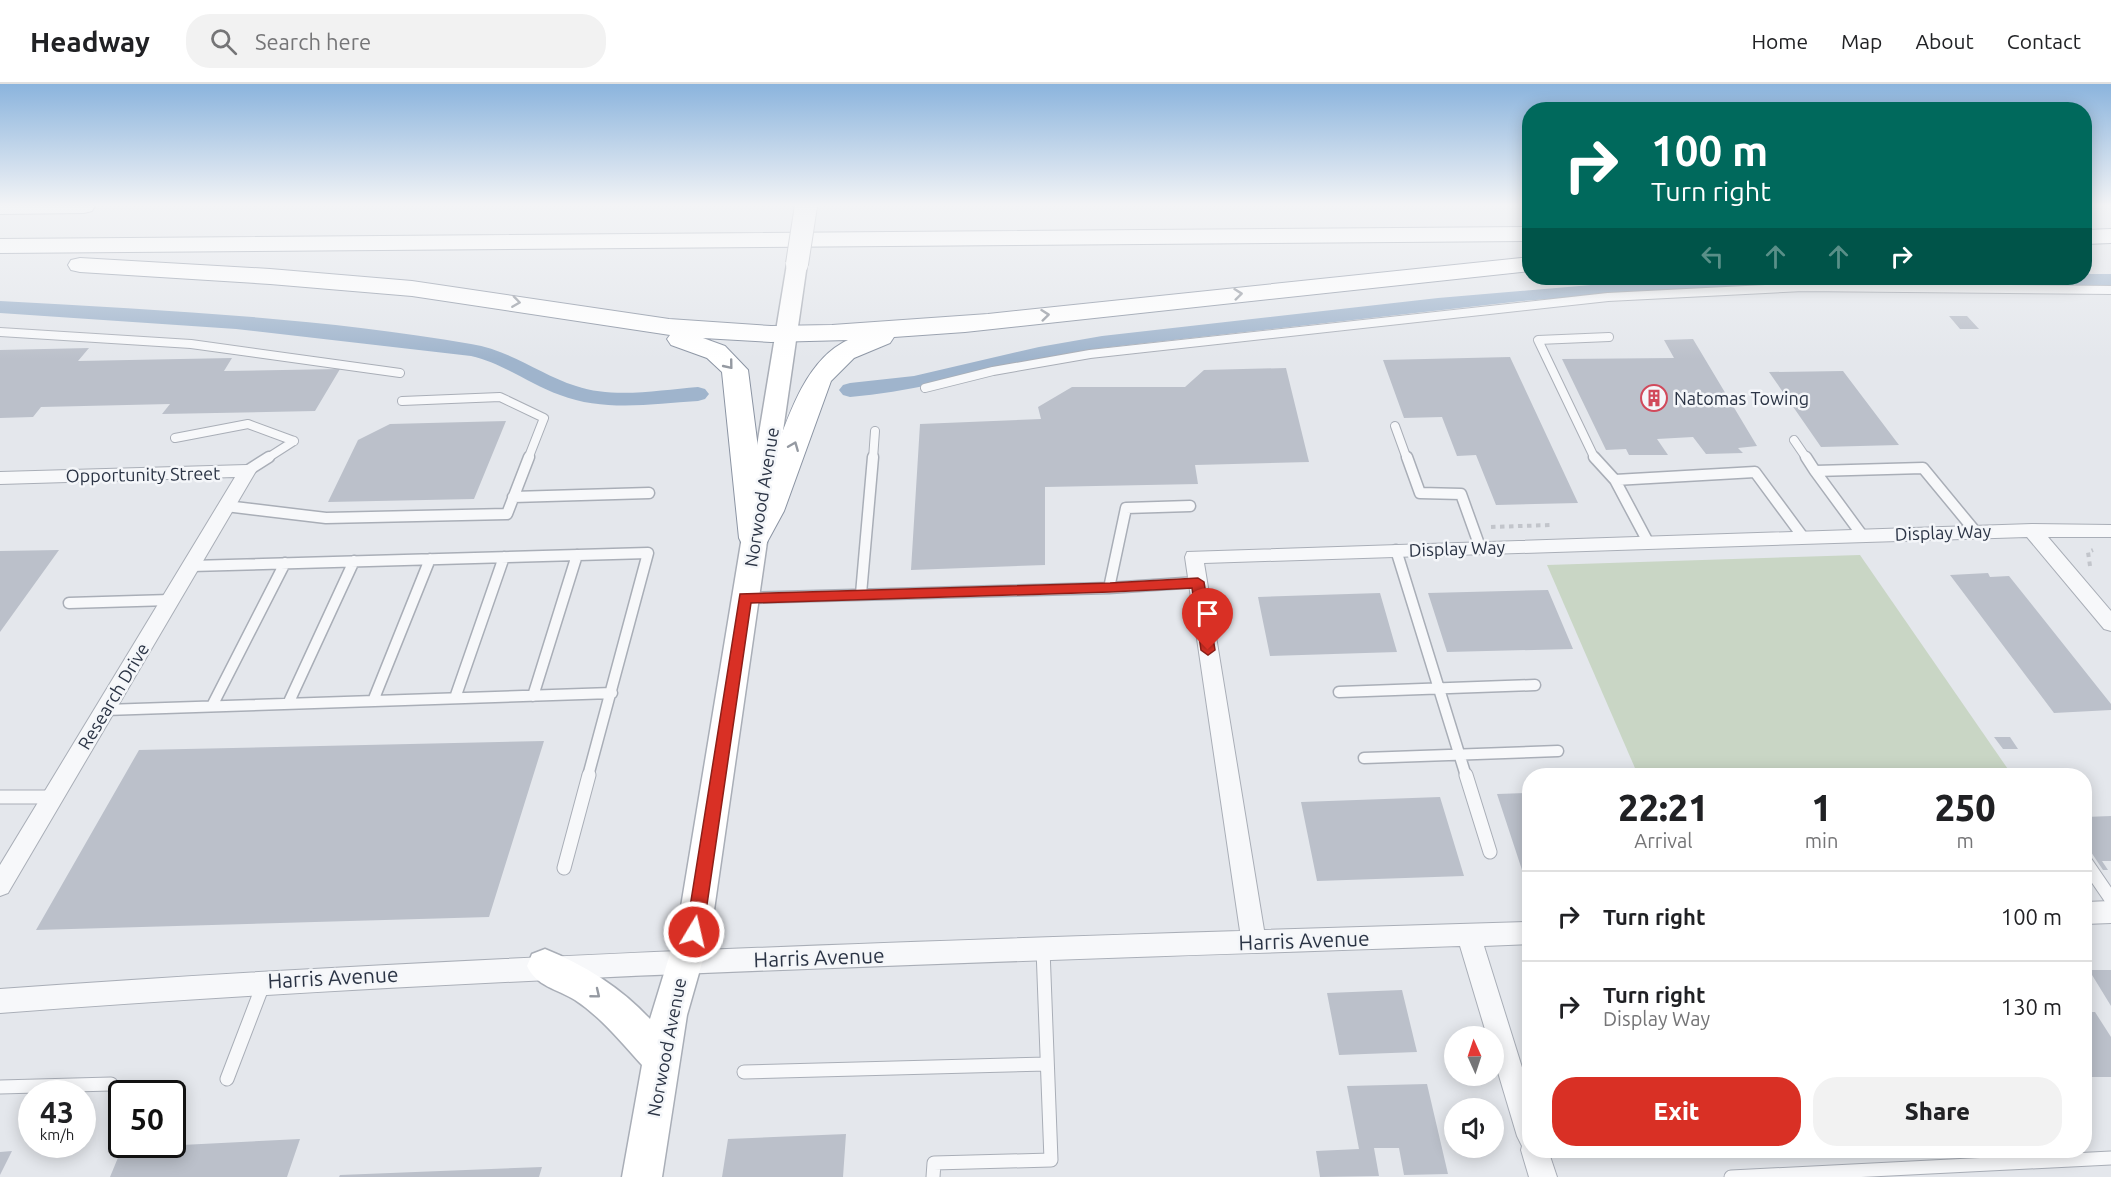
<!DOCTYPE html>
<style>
:root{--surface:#fff;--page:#f2f2f2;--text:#202124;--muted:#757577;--line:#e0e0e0;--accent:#d93025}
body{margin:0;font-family:Ubuntu,sans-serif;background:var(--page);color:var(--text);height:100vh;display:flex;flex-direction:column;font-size:22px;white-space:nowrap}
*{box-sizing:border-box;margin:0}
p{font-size:20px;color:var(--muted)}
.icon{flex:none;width:33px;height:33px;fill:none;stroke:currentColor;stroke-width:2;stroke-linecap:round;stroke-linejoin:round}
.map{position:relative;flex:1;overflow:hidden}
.drawer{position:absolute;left:1522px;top:684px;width:570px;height:390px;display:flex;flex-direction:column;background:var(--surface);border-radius:24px;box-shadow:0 3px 15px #0003}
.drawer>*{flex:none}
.top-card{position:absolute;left:1522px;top:18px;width:570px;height:183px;border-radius:24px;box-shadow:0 3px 15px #0003;background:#00695c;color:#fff;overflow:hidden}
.needle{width:39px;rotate:357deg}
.controls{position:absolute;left:1444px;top:942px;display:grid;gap:12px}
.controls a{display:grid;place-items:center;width:60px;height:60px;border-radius:50%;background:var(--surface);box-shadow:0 3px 15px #0003;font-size:30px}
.speed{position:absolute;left:18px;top:996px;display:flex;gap:12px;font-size:30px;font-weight:700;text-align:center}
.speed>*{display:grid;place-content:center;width:78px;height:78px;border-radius:50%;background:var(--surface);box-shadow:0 3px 15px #0003;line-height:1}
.speed small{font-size:15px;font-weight:400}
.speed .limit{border:3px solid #111;border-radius:9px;background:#fff;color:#111}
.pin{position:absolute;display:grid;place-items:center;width:51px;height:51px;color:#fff;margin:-62px -26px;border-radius:50% 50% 50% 0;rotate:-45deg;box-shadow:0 0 6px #0007}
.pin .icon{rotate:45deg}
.me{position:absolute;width:66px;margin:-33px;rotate:9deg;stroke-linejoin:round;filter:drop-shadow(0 0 4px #0008)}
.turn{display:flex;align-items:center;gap:21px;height:126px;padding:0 30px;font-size:27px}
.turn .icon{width:78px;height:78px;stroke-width:2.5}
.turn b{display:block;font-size:42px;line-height:51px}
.lanes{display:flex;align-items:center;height:57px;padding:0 30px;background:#0003;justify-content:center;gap:30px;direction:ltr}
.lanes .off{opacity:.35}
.eta{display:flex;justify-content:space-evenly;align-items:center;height:102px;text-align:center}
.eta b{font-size:36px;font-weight:800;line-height:42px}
.button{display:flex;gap:12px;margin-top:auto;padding:12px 30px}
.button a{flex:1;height:69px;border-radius:24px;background:var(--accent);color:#fff;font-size:24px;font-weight:800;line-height:69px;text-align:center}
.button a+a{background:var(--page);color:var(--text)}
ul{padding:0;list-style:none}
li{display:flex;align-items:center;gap:18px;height:90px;padding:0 30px;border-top:2px solid var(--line)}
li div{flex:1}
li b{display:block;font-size:22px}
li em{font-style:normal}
header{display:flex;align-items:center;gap:36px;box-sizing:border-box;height:84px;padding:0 30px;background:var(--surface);border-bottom:2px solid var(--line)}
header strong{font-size:28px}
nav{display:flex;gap:33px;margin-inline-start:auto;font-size:21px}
.search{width:420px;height:54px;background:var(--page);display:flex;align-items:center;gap:15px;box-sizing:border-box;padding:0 21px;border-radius:24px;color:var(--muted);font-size:22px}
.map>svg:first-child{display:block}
.green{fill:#c9d6c5}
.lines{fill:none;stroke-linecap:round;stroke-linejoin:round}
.canal{fill:#9fb4cc;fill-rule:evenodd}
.building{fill:#bbc0ca}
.lane-far2-casing{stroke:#a9aeb7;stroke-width:10}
.lane-far1-casing{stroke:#a9aeb7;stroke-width:13}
.lane-casing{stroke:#a9aeb7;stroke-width:15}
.street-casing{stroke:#a9aeb7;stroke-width:2}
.secondary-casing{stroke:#a9aeb7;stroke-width:3}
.highway-casing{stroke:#8b94a3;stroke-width:2}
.path{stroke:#c2c5cb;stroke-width:4;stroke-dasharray:4.5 4.5;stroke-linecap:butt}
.lane-far2{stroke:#f7f8fa;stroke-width:8}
.lane-far1{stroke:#f7f8fa;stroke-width:10}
.lane{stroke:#f7f8fa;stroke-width:13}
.street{fill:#f7f8fa;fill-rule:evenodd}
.secondary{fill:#fff;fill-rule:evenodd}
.highway{fill:#fff;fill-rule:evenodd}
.secondary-bridge-casing{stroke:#a9aeb7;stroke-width:24;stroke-linecap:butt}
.secondary-bridge{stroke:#fff;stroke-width:22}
.oneway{stroke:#959aa2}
.route{fill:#d93025;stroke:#8d1f18;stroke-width:1.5}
.labels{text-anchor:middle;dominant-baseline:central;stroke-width:5;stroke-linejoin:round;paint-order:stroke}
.poi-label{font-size:18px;fill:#2b3445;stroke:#f4f6f9;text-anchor:start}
.street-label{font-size:18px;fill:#2b3445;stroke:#f4f6f9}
.near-street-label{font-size:21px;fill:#2b3445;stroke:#f4f6f9}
</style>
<header>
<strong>Headway</strong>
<div class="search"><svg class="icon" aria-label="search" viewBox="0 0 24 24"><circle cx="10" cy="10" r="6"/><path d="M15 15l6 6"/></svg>Search here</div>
<nav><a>Home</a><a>Map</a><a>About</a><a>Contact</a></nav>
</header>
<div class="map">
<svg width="2111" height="1093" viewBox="0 0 2111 1093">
<rect width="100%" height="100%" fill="#e4e7ec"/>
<path class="green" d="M1860,471l152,220h-374l-91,-210z"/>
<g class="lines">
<path class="canal" d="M2085,190h26v12l-128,-2 -7,-2 -2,-4h111z
M1673,194h111l-2,4 -7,2 -253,17 -420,47c-85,14 -166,41 -252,49l-7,-2 -4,-5 4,-5 7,-2 64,-7 125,-29 63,-11 336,-38z
M0,217c157,9 316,16 471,43 39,6 68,30 105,42 38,13 83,4 122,1l7,2 4,5 -4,5 -7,2c-46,3 -94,11 -138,-6 -31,-11 -57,-32 -89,-39l-235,-27 -236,-16z"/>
</g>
<path class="building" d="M1949,232h18l12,13h-19z
M1693,255l64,107 -19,2 5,5 -37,1 -13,-17 -36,2 11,16h-39l-3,-6 -20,1 -44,-91 112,-1 -10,-18z
M89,264l-11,13 154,-3 -8,13 116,-2 -25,42 -153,3 8,-10 -129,3 -8,10 -33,1v-68z
M1510,273l68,146 -82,2 -20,-50 -19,1 -15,-39 -38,1 -21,-58z
M1286,284l23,94 -114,3 3,19 -153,3v78l-134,5 9,-146 121,-5 -3,-12 34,-20h113l19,-17z
M1843,287l56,74 -78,2 -52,-75z
M506,337l-32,78 -146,3 30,-62 32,-16z
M59,466l-59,82v-81z
M1988,489l2,4 19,-1 102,128v6l-57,3 -104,-138z
M1548,506l25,59 -126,3 -19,-59z
M1380,509l17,59 -127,4 -12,-59z
M1994,653h16l8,12h-15z
M544,657l-55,176 -453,13 103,-180z
M1530,709v80h-7l-26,-79z
M1440,713l24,79 -147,5 -16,-79z
M2111,732v45h-9l6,9h-5l-18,-27v-26z
M2089,886h22v36z
M1402,906l15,62 -78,3 -12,-62z
M2085,928h10l16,25v40h-23l-3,-4z
M1427,1000l21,90 -44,1 -5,-27h-25l5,28 -59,1 -4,-26 43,-2 -12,-63z
M846,1050l-3,43h-121l6,-38z
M300,1055l-13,38h-177l12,-29z
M12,1067l-12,24v-23z
M542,1083l-3,10h-200l1,-2z"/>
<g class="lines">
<defs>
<path id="lane-far2" d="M0,248l191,12 209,29
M925,304l68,-17 97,-17 518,-57 195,-10 308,3
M402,317l98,-4 44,21 -16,41
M1395,342l12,33
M175,354l73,-14 46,17
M1794,356l13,19
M266,375l28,-18
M873,375l2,-28
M1595,375l-57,-119 71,-3"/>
<path id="lane-far1" d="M1407,373l13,36 41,1 19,53
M1594,373l21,23 33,62
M1806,373l9,14
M247,387l22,-14
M1615,396l140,-8 48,65
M513,413l136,-4
M226,422l100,12 181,-4 22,-57
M1862,451l-47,-64 108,-3 52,63
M1396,466l70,226
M191,482l457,-13 -60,223
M1109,504l89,-6
M861,510l12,-137
M745,514l364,-10 17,-80 64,-2
M69,519l101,-3
M1339,608l196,-7
M533,612l44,-141
M455,614l49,-141
M373,617l57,-142
M288,620l66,-143
M212,622l73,-143
M105,626l507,-17
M1364,674l194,-7"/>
<path id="lane" d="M1466,691l24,77
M0,713h53
M2085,777l26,38
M564,784l25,-93
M744,988l303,-8
M227,995l36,-94
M0,1003l111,-3
M933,1093l1,-14 117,-3 -8,-211
M1731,1093l380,-19"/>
<path id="street" d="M247,381l6,2 3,4 -248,422 -8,3v-31l235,-388 -235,7v-12z
M2032,440l79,1v12h-63l63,74v20l-7,-2 -77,-92 -823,26 60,367 266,-8v22l-46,2 46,147v57h18l9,27h-28l-8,-27 1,-4 -5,-10 -23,-77v-23h-7l-27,-90c-487,17 -974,30 -1460,67v-24c413,-30 827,-45 1240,-58l-55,-374 2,-5z
M2111,817v22l-26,1v-22z"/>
<path id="secondary" d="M797,174l7,2 3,4 -96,667 -24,84 -25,162h-40l20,-112c-20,-22 -41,-48 -67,-65 -18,-11 -39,-14 -48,-34l5,-12 13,-5c40,16 76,39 105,70l27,-88 110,-667 3,-4z"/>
<path id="highway" d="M0,122h95l-3,5 -8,2 -84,1z
M1530,143v14l-1530,12v-14z
M2111,145v14l-26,1v-14z
M1530,173v14l-565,61 -71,5 -4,6 -36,15 -23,23 -47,130 -19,35 -11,3 -11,-3 -4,-8 -17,-166 -15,-14 -36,-13 -4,-6 3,-4 -258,-39 -142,-12 -190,-12 -9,-2 -3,-5 3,-5 9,-2 190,11 142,12 257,38 102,7 61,-1 156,-11zM703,254l68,4 77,-2c-50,23 -66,99 -85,147l-15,-117 -23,-24z"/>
</defs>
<use href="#lane-far2" class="lane-far2-casing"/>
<use href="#lane-far1" class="lane-far1-casing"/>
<use href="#lane" class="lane-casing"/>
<use href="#street" class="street-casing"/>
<use href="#secondary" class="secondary-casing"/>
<use href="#highway" class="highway-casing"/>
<path class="path" d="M1491,443l59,-2
M2090,482l-2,-14 5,-2"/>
<use href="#lane-far2" class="lane-far2"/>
<use href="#lane-far1" class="lane-far1"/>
<use href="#lane" class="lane"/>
<use href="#street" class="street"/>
<use href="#secondary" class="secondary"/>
<use href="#highway" class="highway"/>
<defs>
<path id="secondary-bridge" d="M797,180l9,-58"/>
</defs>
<use href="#secondary-bridge" class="secondary-bridge-casing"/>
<use href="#secondary-bridge" class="secondary-bridge"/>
</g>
<defs><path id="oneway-chevron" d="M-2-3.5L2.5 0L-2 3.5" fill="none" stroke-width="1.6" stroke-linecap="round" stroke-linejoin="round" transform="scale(1.5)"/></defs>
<g class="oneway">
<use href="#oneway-chevron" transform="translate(1238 210) rotate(-6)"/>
<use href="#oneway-chevron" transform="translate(516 218) rotate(8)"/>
<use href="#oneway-chevron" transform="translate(1045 231) rotate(-6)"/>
<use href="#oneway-chevron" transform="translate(729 281) rotate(51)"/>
<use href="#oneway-chevron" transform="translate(794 362) rotate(-68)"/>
<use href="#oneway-chevron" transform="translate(596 910) rotate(39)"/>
</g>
<linearGradient id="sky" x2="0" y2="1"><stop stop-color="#8bb4dd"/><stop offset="0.44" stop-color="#f3f4f6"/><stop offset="1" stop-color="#f3f4f6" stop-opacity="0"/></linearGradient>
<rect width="2111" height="275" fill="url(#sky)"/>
<path class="route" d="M1198,494l6,4 11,68 -7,5 -7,-5 -9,-62 -82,4 -359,11 -48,329 -3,5 -6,2 -6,-2 -2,-5 54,-338 370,-11z"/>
<defs>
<symbol id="building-ring" viewBox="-11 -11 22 22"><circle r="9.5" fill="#f4f6f9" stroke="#d1495b" stroke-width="1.5"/><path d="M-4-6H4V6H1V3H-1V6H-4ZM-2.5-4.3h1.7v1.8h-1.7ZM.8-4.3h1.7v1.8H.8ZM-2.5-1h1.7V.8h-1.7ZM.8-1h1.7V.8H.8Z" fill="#d1495b"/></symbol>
</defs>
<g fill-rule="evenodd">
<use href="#building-ring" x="1639" y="299" width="30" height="30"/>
</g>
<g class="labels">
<g class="poi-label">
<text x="1674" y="314">Natomas Towing</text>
</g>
<g class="street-label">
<text transform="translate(143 390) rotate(-1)">Opportunity Street</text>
<text transform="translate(761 413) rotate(-81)">Norwood Avenue</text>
<text transform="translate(1943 448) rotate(-2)">Display Way</text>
<text transform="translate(1457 464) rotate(-2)">Display Way</text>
<text transform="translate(113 612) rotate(-59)">Research Drive</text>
<text transform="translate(666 963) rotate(-79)">Norwood Avenue</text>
</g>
<g class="near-street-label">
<text transform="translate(1304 856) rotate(-2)">Harris Avenue</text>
<text transform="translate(819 873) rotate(-2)">Harris Avenue</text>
<text transform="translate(333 893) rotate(-3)">Harris Avenue</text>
</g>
</g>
</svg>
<div class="controls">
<a><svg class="needle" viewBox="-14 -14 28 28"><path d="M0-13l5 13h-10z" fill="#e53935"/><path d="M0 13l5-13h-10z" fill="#757577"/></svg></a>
<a><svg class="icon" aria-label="sound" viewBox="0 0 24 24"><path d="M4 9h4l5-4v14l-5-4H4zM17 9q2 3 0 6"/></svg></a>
</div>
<div class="speed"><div>43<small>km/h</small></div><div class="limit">50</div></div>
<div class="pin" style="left:1208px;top:566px;background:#d93025"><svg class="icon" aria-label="arrive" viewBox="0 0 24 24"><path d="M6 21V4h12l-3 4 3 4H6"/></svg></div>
<svg class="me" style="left:694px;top:848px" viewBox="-20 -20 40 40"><circle r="17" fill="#d93025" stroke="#fff" stroke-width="3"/><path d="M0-11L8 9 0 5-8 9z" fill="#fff"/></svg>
<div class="top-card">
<div class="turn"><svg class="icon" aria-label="right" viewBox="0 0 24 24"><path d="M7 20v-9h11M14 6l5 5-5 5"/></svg><div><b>100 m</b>Turn right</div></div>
<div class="lanes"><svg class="icon off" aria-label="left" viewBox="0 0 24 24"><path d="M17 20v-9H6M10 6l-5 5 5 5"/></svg><svg class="icon off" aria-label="ahead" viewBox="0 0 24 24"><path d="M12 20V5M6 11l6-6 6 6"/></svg><svg class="icon off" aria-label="ahead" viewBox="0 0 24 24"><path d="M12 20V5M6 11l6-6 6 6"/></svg><svg class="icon" aria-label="right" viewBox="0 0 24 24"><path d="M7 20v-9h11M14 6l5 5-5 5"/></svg></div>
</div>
<section class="drawer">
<div class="eta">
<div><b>22:21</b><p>Arrival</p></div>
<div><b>1</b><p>min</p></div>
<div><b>250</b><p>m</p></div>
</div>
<ul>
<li><svg class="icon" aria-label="right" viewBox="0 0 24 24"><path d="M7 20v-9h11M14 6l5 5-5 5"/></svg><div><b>Turn right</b></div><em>100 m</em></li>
<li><svg class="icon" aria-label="right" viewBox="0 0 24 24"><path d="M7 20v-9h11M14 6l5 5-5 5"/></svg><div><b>Turn right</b><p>Display Way</p></div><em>130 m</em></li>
</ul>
<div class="button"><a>Exit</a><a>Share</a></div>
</section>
</div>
